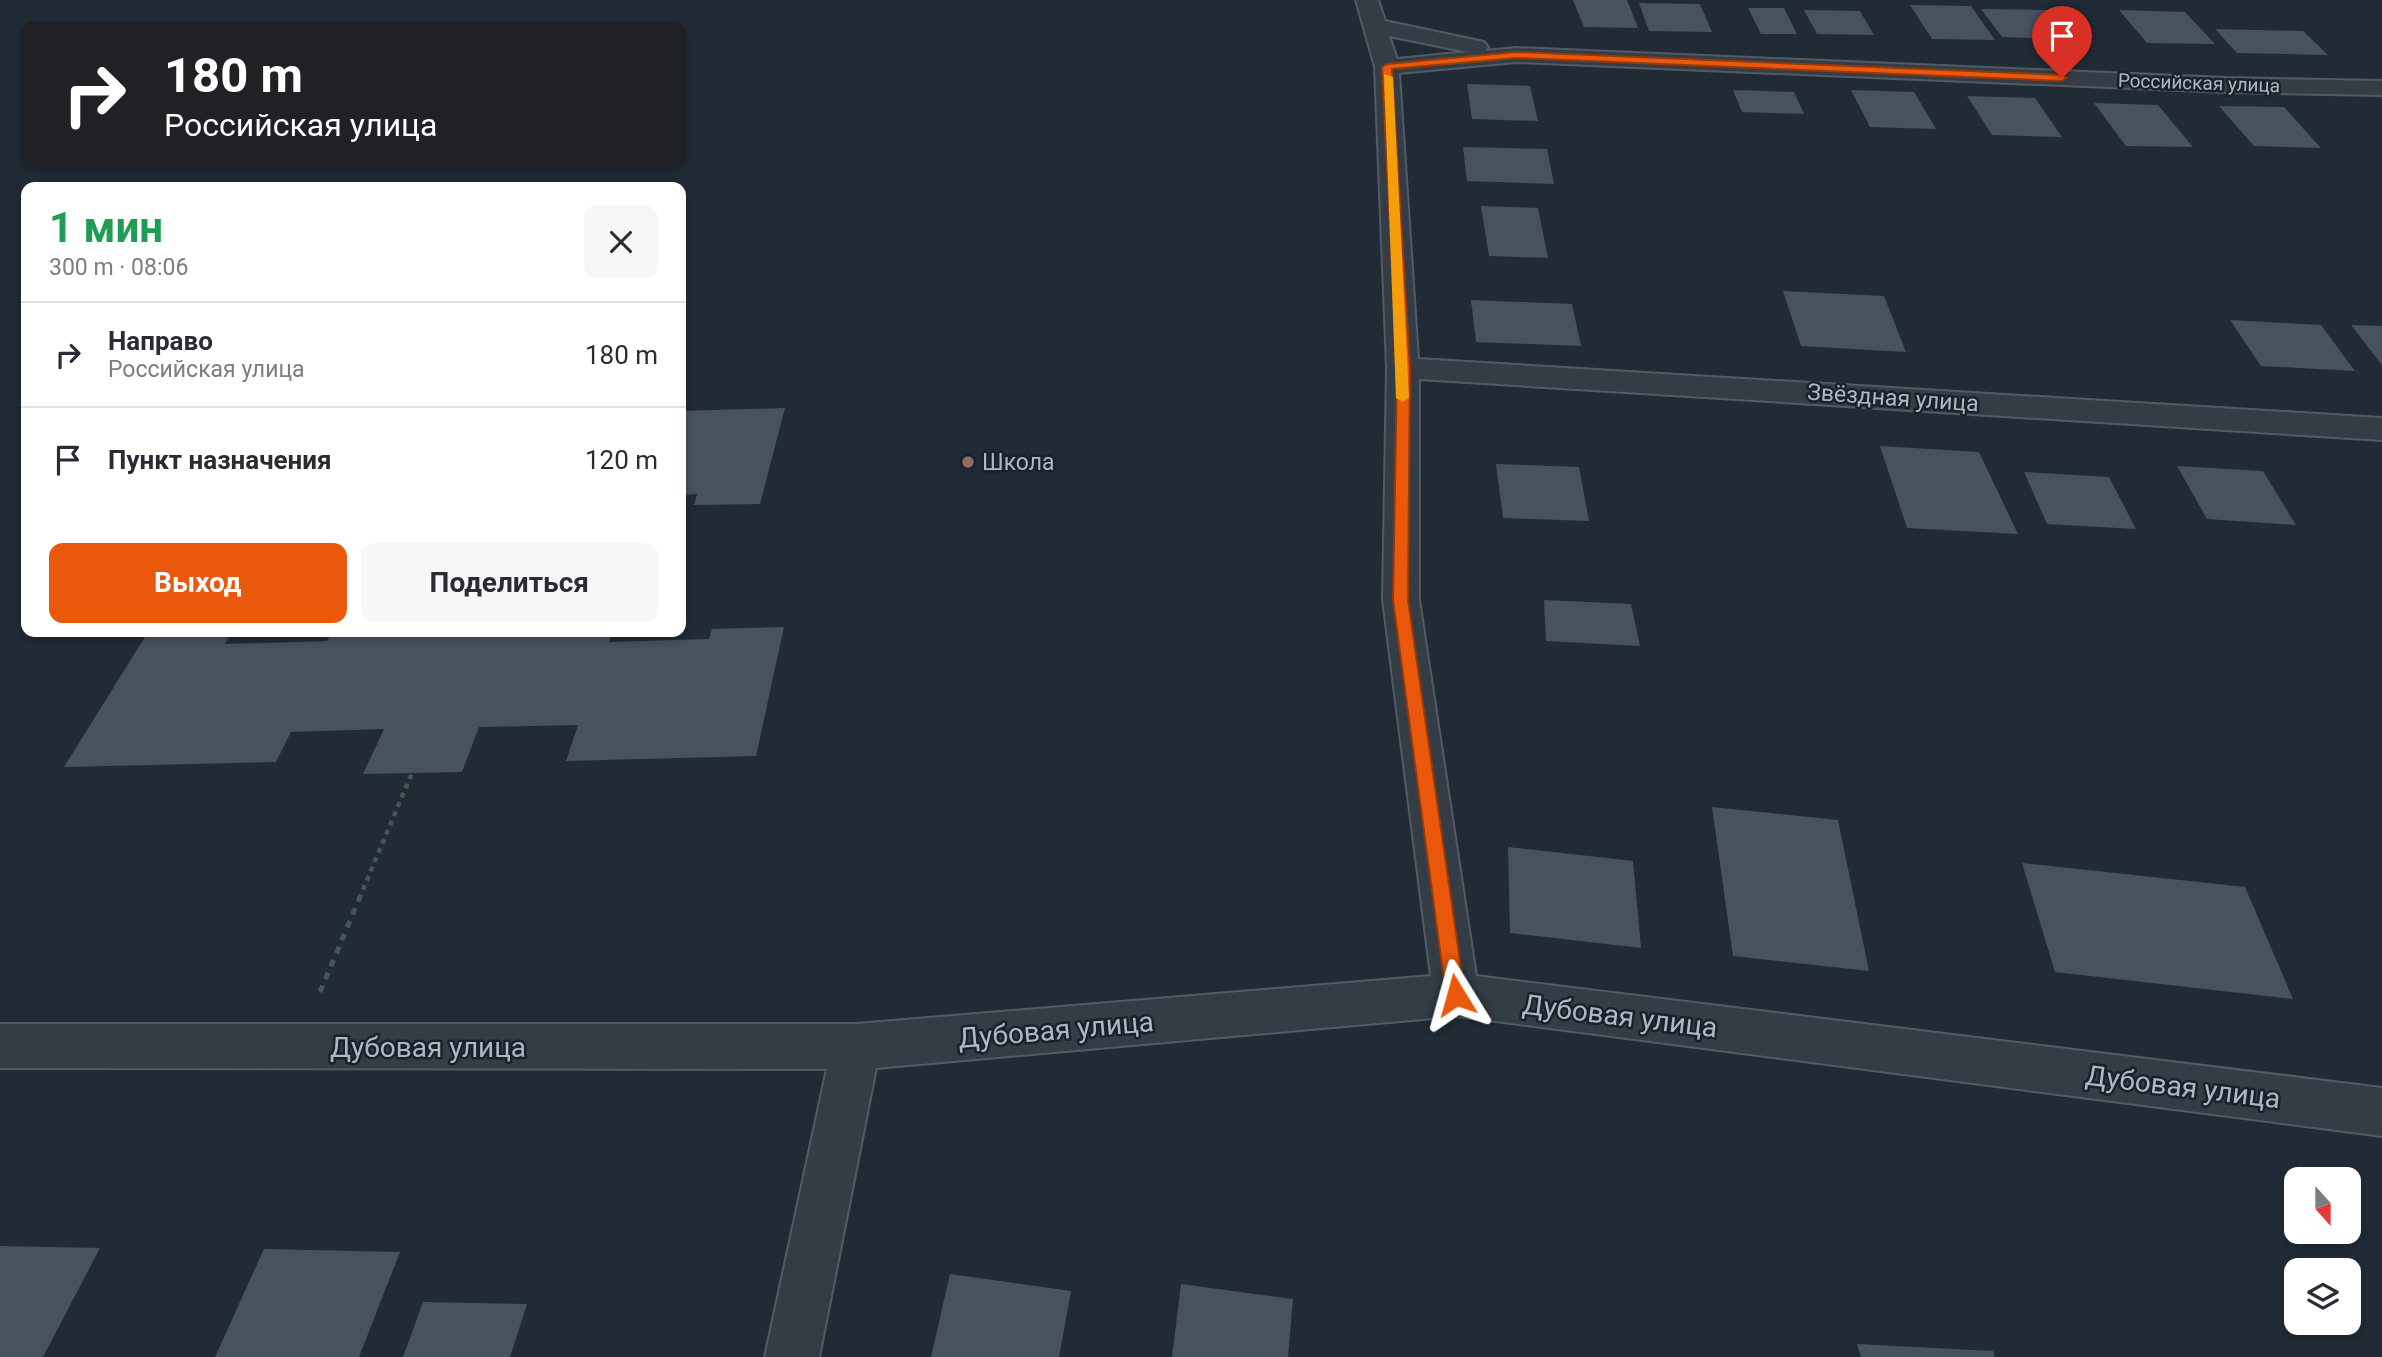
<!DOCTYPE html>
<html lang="ru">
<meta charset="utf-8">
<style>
:root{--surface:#fff;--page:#f7f7f7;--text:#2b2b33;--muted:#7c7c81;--line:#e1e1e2;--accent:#ea580c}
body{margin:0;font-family:Roboto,sans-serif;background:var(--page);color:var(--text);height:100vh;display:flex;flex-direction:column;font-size:26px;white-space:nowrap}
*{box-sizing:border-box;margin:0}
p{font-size:23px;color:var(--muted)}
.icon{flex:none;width:38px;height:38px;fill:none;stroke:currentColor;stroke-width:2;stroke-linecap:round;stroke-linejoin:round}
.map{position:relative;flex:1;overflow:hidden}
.drawer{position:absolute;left:21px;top:182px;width:665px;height:455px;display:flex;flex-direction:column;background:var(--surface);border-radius:14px;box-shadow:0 4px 10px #0003}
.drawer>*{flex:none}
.hud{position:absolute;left:21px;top:21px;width:665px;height:147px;border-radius:14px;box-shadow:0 4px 10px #0003;background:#202124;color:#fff;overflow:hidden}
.needle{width:46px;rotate:159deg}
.controls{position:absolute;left:2284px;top:1167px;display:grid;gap:14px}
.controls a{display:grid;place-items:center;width:77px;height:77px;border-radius:14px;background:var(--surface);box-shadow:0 4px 10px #0003;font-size:35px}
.pin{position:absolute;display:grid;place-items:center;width:60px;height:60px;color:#fff;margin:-72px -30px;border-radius:50% 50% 50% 0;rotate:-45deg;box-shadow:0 0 7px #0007}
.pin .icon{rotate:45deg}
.me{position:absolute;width:77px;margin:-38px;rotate:352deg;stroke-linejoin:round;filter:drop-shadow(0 0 5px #0008)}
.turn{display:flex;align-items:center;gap:24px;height:147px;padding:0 28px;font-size:32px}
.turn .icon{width:91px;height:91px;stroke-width:2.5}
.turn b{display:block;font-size:49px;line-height:60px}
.round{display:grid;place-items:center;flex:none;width:74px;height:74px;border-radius:14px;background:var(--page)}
.summary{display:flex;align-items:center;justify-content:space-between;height:119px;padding:0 28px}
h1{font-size:42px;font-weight:700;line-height:52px;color:#1e9e55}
.cta{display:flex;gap:14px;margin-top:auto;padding:14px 28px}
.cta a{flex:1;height:80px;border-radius:14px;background:var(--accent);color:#fff;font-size:28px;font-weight:700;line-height:80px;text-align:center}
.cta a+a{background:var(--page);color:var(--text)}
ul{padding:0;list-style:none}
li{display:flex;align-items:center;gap:21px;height:105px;padding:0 28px;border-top:2px solid var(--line)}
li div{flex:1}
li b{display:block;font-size:26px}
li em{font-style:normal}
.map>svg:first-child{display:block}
.building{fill:#47525f}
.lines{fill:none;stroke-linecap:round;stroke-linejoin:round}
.minor-casing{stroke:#525a64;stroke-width:4}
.path-far1{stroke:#445658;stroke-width:4.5;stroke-dasharray:5 5;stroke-linecap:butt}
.path{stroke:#445658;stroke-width:5;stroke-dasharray:7 7;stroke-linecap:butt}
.minor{fill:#343c46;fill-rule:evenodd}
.route{fill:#ea580c;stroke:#983908;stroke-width:2}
.slow{fill:#f59e0b}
.education-dot{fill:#8d6e63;stroke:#1a212b;stroke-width:2.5}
.labels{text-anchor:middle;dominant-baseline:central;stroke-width:5;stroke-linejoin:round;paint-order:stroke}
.far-street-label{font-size:19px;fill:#aeb7c3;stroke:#1a212b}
.street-label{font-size:23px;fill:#aeb7c3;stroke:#1a212b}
.poi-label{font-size:23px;fill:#aeb7c3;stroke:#1a212b;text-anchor:start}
.near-street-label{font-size:28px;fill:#aeb7c3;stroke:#1a212b}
</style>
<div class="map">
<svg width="2382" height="1357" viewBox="0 0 2382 1357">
<rect width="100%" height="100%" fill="#212b35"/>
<path class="building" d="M1573,0h54l11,28 -54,-1z
M1639,3l61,1 12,28 -63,-1z
M1910,5l61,1 24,34 -63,-1z
M1748,8h36l13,26h-36z
M1981,9l67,1 23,29 -69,-2z
M1804,10l56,1 14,24 -57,-1z
M2119,10l66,2 30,32 -68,-1z
M2215,29l88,2 25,24 -91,-2z
M1467,84l63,2 8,35 -66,-2z
M1733,90l61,2 10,22 -62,-2z
M1851,90l63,2 22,37 -66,-2z
M1967,96l68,2 27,39 -70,-2z
M2094,103l64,2 35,42 -67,-1z
M2219,106l65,1 37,41 -67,-2z
M1463,147l84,2 7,35 -87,-3z
M1481,206l57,2 10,50 -59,-2z
M1783,291l101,5 22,56 -105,-6z
M1471,300l101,4 9,42 -105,-4z
M2230,320l91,5 34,46 -94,-5z
M2351,325l31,1v39z
M785,408l-25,96 -66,1 3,-11 -16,1v-84z
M1880,446l99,6 39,82 -111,-6z
M1496,464l83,3 10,54 -86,-3z
M2177,466l86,5 33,54 -89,-6z
M2024,472l85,5 27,52 -89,-5z
M1544,600l87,4 9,42 -94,-5z
M784,627l-28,129 -190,5 12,-36 -99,2 -17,45 -99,2 21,-45 -93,3 -15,30 -212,5 84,-135h83l-6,12 102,-3 5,-9h280l-3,10 100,-3 3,-10z
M1712,807l126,13 31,151 -136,-15z
M1508,847l125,14 8,87 -131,-15z
M2022,863l223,24 48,112 -238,-27z
M0,1246l100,2 -57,109h-43z
M264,1249l136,3 -41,105h-144z
M950,1274l121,17 -12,66h-128z
M1181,1284l112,15 -5,58h-116z
M423,1302l104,2 -17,53h-107z
M1857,1344l136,7 2,6h-134z"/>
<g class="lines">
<defs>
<path id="minor" d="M1356,0h22l7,21 99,21 4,5 -3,4 31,-3 710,30 156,3v14l-156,-3 -710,-30 -117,11 19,286 964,59v22l-963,-61v221l57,376 906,112v48l-926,-120 -580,52 -57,289h-54l62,-288 -827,-1v-44h856l575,-48 -48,-376 4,-232 -12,-301zM1389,36l79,16 -71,7z"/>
</defs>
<use href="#minor" class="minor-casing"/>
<path class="path-far1" d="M359,899l53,-126"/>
<path class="path" d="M320,992l40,-95"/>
<use href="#minor" class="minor"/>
</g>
<path class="route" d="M1516,52l546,23 5,3 -5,3 -546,-23 -124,11 18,299 -2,232 57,395 -2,6 -7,3 -7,-3 -3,-6 -53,-395 4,-232 -15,-301 5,-3z"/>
<path class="slow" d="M1384,74l9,3 16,321 -6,4 -7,-4z"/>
<circle class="education-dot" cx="968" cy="462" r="7"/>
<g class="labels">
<g class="far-street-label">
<text transform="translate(2199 83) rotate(2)">Российская улица</text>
</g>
<g class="street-label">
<text transform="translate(1893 398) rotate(4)">Звёздная улица</text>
</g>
<g class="poi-label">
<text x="982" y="462">Школа</text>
</g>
<g class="near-street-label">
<text transform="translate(1620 1016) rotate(7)">Дубовая улица</text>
<text transform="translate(1056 1030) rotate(-5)">Дубовая улица</text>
<text x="428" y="1047">Дубовая улица</text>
<text transform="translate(2183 1087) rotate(7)">Дубовая улица</text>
</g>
</g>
</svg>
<div class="controls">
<a><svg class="needle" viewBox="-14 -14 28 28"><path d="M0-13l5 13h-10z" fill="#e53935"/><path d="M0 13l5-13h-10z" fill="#7c7c81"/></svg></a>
<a><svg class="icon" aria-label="layers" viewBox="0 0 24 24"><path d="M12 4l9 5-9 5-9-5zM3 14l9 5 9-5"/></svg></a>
</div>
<div class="pin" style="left:2062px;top:78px;background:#d93025"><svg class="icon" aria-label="arrive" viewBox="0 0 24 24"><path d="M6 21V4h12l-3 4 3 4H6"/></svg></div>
<svg class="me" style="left:1456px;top:995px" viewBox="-20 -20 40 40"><path d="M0-17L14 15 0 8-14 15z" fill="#ea580c" stroke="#fff" stroke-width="4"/></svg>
<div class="hud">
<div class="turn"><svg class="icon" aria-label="right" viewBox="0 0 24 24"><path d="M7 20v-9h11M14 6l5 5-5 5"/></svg><div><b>180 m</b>Российская улица</div></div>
</div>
<section class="drawer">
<div class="summary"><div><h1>1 мин</h1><p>300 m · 08:06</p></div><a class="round"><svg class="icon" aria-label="close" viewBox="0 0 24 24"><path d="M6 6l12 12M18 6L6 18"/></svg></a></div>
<ul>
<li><svg class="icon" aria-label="right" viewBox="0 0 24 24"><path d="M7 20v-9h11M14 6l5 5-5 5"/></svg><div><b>Направо</b><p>Российская улица</p></div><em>180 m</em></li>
<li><svg class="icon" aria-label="arrive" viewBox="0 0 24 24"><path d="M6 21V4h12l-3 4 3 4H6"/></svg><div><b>Пункт назначения</b></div><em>120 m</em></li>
</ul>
<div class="cta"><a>Выход</a><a>Поделиться</a></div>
</section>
</div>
